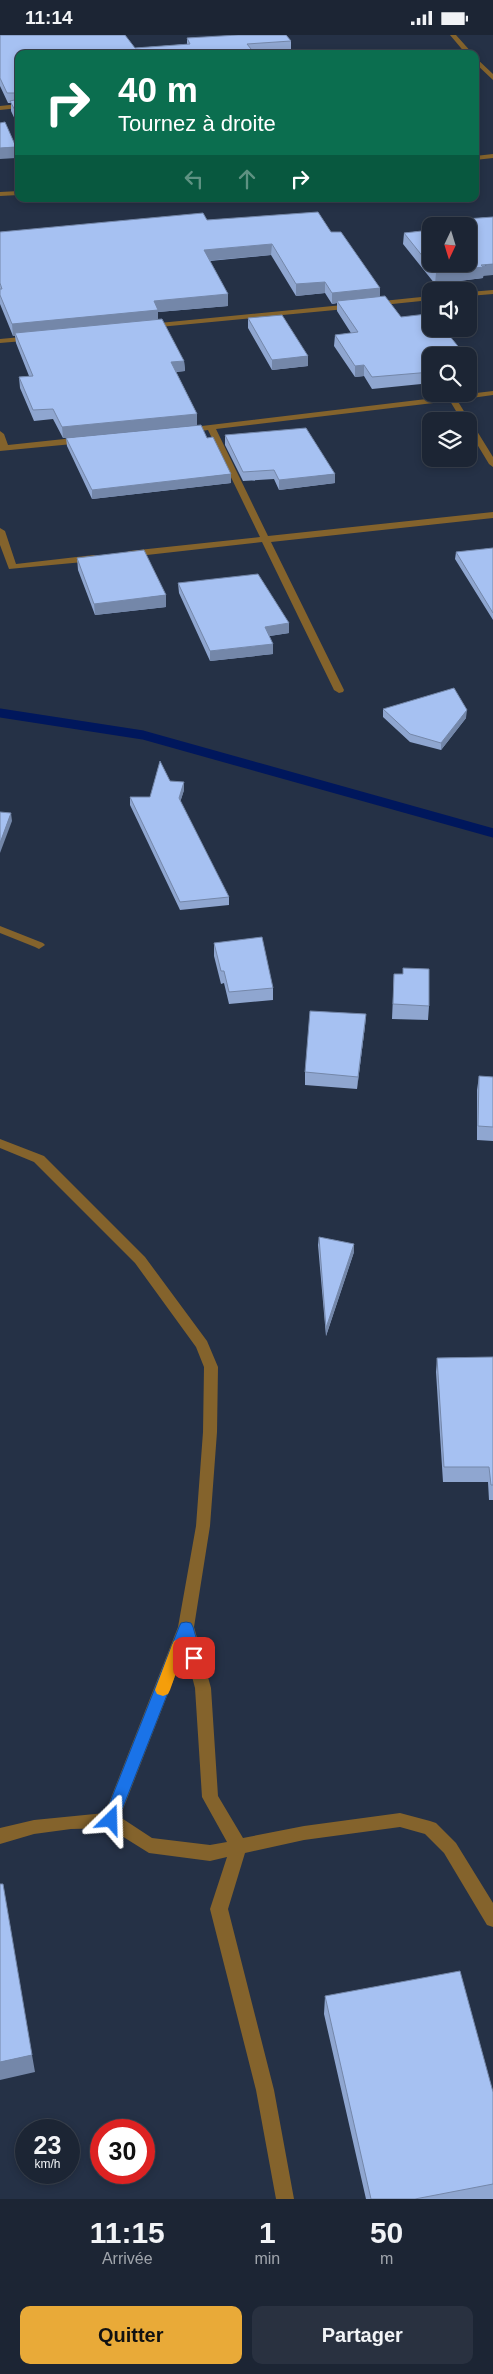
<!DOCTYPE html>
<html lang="fr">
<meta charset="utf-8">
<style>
:root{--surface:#1c2534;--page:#293140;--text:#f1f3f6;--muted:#a0a5ac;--line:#3a424f;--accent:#e9aa38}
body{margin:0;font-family:Arial,sans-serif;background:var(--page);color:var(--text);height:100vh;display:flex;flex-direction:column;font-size:19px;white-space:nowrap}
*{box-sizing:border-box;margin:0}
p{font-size:16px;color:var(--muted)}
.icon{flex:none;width:28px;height:28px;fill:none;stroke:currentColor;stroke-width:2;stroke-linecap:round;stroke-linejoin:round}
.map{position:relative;height:2164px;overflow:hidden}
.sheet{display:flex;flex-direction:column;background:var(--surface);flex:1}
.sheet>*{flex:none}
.guide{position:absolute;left:15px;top:15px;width:464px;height:152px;border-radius:10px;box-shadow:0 2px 8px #0003,0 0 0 1px var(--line);background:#0b6e4f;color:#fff;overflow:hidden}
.needle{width:32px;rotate:184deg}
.buttons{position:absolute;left:422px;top:182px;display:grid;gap:10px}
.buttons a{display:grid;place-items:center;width:55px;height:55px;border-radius:10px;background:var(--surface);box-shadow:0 2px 8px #0003,0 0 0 1px var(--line);font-size:25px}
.speed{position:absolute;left:15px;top:2084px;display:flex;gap:10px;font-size:25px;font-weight:700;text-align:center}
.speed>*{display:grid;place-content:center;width:65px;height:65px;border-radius:50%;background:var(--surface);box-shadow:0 2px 8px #0003,0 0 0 1px var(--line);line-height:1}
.speed small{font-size:12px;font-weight:400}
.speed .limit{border:8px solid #d22;background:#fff;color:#111}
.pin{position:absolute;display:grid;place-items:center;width:42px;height:42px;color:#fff;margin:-21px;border-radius:10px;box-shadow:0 2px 8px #0006}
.me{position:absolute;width:55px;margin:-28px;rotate:22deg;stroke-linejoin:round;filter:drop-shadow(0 0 4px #0008)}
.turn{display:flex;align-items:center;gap:18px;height:105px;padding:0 20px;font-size:22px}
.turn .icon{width:65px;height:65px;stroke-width:2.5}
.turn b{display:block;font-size:35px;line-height:42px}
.lanes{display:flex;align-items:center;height:48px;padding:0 20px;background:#0003;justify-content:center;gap:25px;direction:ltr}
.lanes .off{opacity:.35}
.eta{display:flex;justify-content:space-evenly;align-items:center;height:85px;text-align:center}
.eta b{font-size:30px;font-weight:700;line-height:35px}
.primary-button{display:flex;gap:10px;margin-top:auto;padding:10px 20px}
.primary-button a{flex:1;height:58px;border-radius:10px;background:var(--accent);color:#111;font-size:20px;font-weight:700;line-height:58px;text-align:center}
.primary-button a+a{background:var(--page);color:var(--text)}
.status{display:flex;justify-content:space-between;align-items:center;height:35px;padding:0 25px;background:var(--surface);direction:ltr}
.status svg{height:14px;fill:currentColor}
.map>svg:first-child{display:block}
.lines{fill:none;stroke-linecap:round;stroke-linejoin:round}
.stream{stroke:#00175c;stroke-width:9}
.lane{fill:#84632c;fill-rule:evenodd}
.street{fill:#84632c;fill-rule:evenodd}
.wall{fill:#8fa6d0}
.shaded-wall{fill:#7487a9}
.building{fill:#a6c1f2;stroke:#7487a9}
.route{fill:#1a73e8;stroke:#114b97}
.slow{fill:#f59e0b}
</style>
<div class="status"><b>11:14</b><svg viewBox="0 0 49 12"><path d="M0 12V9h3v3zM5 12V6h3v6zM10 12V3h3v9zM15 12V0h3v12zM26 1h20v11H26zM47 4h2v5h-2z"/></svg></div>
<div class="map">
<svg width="493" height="2164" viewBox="0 0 493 2164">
<rect width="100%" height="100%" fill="#253146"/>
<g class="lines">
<path class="stream" d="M0,678l143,22 350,98"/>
<path class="lane" d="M0,891l43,17 2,2 -6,4 -4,-2 -35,-14z"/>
<path class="street" d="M450,0h6l17,19h-7z
M475,22l18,17v6l-18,-17z
M19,69v4l-19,2v-4z
M493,119v4l-18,2v-4z
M19,156v4l-19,1v-4z
M493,255v4l-24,2v-4z
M431,261v4l-58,6 -4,-2 4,-2z
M353,269h3v4l-207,20 -4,-2 4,-2z
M32,301l4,2 -1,2 -35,3v-4z
M493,356v4l-36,5 13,21 -1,2h3l21,34v10l-4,-3 -20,-33v-10h-7l-12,-20 -234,28 52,107 225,-24v6l-222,24 73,148 -1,2 -4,1 -5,-3 -72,-148 -133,15 -5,-3 5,-3 131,-14 -52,-107 -20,3 -4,-3 1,-2z
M0,396l4,3 4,11 75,-8 4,3 -4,3 -83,8z
M0,493l5,3 11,33 78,-9 5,3 -5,3 -85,8 -9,-24z
M0,1104l44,17 101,101 62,84 11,26 -1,65 -7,94 -16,101 17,61 7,108 25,42 61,-12 96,-13 30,8 6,2 20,20 37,60v24l-6,-2 -43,-72 -19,-19 -25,-7 -96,13 -59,13 -17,56 46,181 20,109h-18l-20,-109 -46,-181 17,-52 -17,4 -61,-8 -40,-25 -38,1 -37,5 -34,10v-16l34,-8 71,-7 73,-186 18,-101 7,-94 1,-65 -8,-20 -61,-84 -101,-101 -34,-14zM185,1615l10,38 7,109 25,45 -17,3 -58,-7 -32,-21z"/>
</g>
<path class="wall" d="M0,0l135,13 52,-4v-6l44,-2v-1h55l5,6v10l-37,2 -235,1 -1,72 -7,-15v-8h-3l-8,-17z
M493,182l-10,61 -48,6 -32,-40 1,-11 60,-7 1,-7z
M207,185l124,12 49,64 21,21 30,39v27l-59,6 -8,-13 -9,1 -21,-31 1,-11 16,-2 -14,-22v-8l-5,1 -7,-11 -29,3 -25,-41 -61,6 18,33v12l-70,6v7l26,42 1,10 -9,1 21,42v11l-134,13 -10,-19 -19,2 -14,-33 -1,-11 10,-1 -13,-33 -1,-7h-2l-13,-32v-72z
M248,283l60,48 -36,4 -24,-42z
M469,325l6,8 -1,12h-5z
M225,400l110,48 -56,7 -5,-11 -31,2 -18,-36z
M66,403l165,45 -139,16 -25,-53z
M493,513v72l-38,-61 1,-7z
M77,523l89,49 -71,8 -17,-45z
M178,548l111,40v10l-20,3 4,18 -63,7 -31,-68z
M383,674l83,9 -25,32 -31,-8 -27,-25z
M184,755l-4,12 49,95v8l-49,5 -50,-105v-8h20z
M214,908l59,45v12l-44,4 -5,-21 -3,1 -7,-28z
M394,939h9l26,32 -1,14 -36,-1z
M366,979l-1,12 -8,63 -52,-4v-13z
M479,1041l14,1v64l-16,-1v-50z
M319,1202l35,7v8l-28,84 -8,-91z
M493,1322v143h-4l-1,-18h-45l-7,-110 1,-14z
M325,1961l168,96v107h-127l-42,-185z"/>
<path class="shaded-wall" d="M18,81h1v10h-1z
M16,112v11l-16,1v-11z
M272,209l-1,11 -66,6 -1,-11z
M493,229v11l-10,1v2l-48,6 1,-11z
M325,247v11l-29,3v-12z
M380,253v11l-43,2v2l-5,1v-11z
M228,259v12l-70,6v9l-143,12v3h-2l-1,-12 142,-23z
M308,321v10l-36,4v-10z
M184,326l1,10 -13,1 -1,-10z
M364,330v11l-9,1v-11z
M197,379v11l-134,13 -1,-11z
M231,439v9l-139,16v-9z
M335,439v9l-56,7v-10z
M166,560v12l-71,8 -1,-11z
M289,588v10l-25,4 1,-10z
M273,609v10l-63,7v-10z
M467,675l-1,8 -25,32v-7z
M184,747v8l-5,16v-8z
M11,778l1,8 -12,32v-10z
M366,979l-1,12 -8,63 1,-12z
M354,1209v8l-28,84v-8z
M32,2020l3,17 -35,8v-18z"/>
<path class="building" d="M0,0h125l10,13 55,-4 -3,-6 51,-3h48l5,6 -44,3 8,10h-236v39h-12l-7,-15z
M19,64v17h-1l-8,-15z
M5,87l11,25 -16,1v-25z
M318,177l13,20h10l39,56 -48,5 -7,-11 -29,2 -24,-40 -68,6 24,44 -74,7 4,9 -146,14 -12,-29v-6h2l-2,-6v-51l203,-19 4,7z
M493,182v47l-12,1 2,2 -47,6 -32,-40 27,-3v34h38v-38h-2h4l-6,-7z
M385,261l16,21 26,-3 4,5v10h9l5,5h3l18,22h-35v16l-59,5 -8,-12 -9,1 -20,-31 23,-3 -21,-31z
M282,280l26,41 -36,4 -24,-42z
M162,284l22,42 -13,1 26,52 -135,13 -9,-18 -20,1 -14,-33 14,-1 -18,-43z
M469,325l6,8 -6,1z
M201,390l6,13 6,-1 18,37 -139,16 -26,-52z
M306,393l29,46 -56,6 -5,-10 -31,2 -18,-37z
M493,513v65l-37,-61z
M144,515l22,45 -72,9 -17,-46z
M258,539l31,49 -24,4 8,17 -63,7 -32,-68z
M454,653l13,22 -26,33 -31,-9 -27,-25z
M160,726l10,20 14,1 -5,16 50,99 -49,5 -50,-105h20z
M0,777l11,1 -11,30z
M262,902l11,51 -44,4 -5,-21h-3l-7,-28z
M403,933l26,1v37l-36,-2 1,-30h9z
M310,976l56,3 -8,63 -53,-5z
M479,1041l14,1v50l-15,-1z
M319,1202l35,7 -28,84z
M493,1322v128h-2l-2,-18h-45l-7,-109z
M0,1849h3l29,171 -32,7z
M460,1936l33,121v92l-78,15h-44l-46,-203z"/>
<path class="route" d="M186,1587l5,1 2,4 9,31 -3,4 -5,2 -5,-2 -4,-13 -67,171 -2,5 -5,2 -5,-2 -3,-5 76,-193 2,-4z"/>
<path class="slow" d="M179,1604l5,2 2,4 -16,45 -2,4 -5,2 -6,-2 -2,-4 17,-45 2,-4z"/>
</svg>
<div class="buttons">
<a><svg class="needle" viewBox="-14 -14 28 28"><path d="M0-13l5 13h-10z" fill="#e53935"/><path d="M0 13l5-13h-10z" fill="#a0a5ac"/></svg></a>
<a><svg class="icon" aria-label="sound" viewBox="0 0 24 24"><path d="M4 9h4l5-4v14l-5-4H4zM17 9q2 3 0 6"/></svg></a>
<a><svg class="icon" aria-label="search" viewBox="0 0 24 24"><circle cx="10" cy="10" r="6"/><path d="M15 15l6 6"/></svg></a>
<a><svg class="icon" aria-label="layers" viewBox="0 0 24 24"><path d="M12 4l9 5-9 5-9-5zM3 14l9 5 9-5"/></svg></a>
</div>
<div class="speed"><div>23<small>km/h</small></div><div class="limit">30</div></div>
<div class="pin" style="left:194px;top:1623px;background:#d93025"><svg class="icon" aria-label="arrive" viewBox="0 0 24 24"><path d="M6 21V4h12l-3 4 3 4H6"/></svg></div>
<svg class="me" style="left:111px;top:1785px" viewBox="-20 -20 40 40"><path d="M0-17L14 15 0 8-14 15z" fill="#1a73e8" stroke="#fff" stroke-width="4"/></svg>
<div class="guide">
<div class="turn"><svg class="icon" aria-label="right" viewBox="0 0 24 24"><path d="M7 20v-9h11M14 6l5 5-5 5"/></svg><div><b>40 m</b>Tournez à droite</div></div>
<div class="lanes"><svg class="icon off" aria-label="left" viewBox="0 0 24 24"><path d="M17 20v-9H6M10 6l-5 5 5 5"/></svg><svg class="icon off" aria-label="ahead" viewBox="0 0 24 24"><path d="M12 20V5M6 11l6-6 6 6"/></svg><svg class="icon" aria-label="right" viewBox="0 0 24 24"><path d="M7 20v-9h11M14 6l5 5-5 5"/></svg></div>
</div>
</div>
<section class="sheet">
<div class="eta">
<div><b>11:15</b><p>Arrivée</p></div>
<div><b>1</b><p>min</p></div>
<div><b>50</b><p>m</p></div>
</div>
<div class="primary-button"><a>Quitter</a><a>Partager</a></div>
</section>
